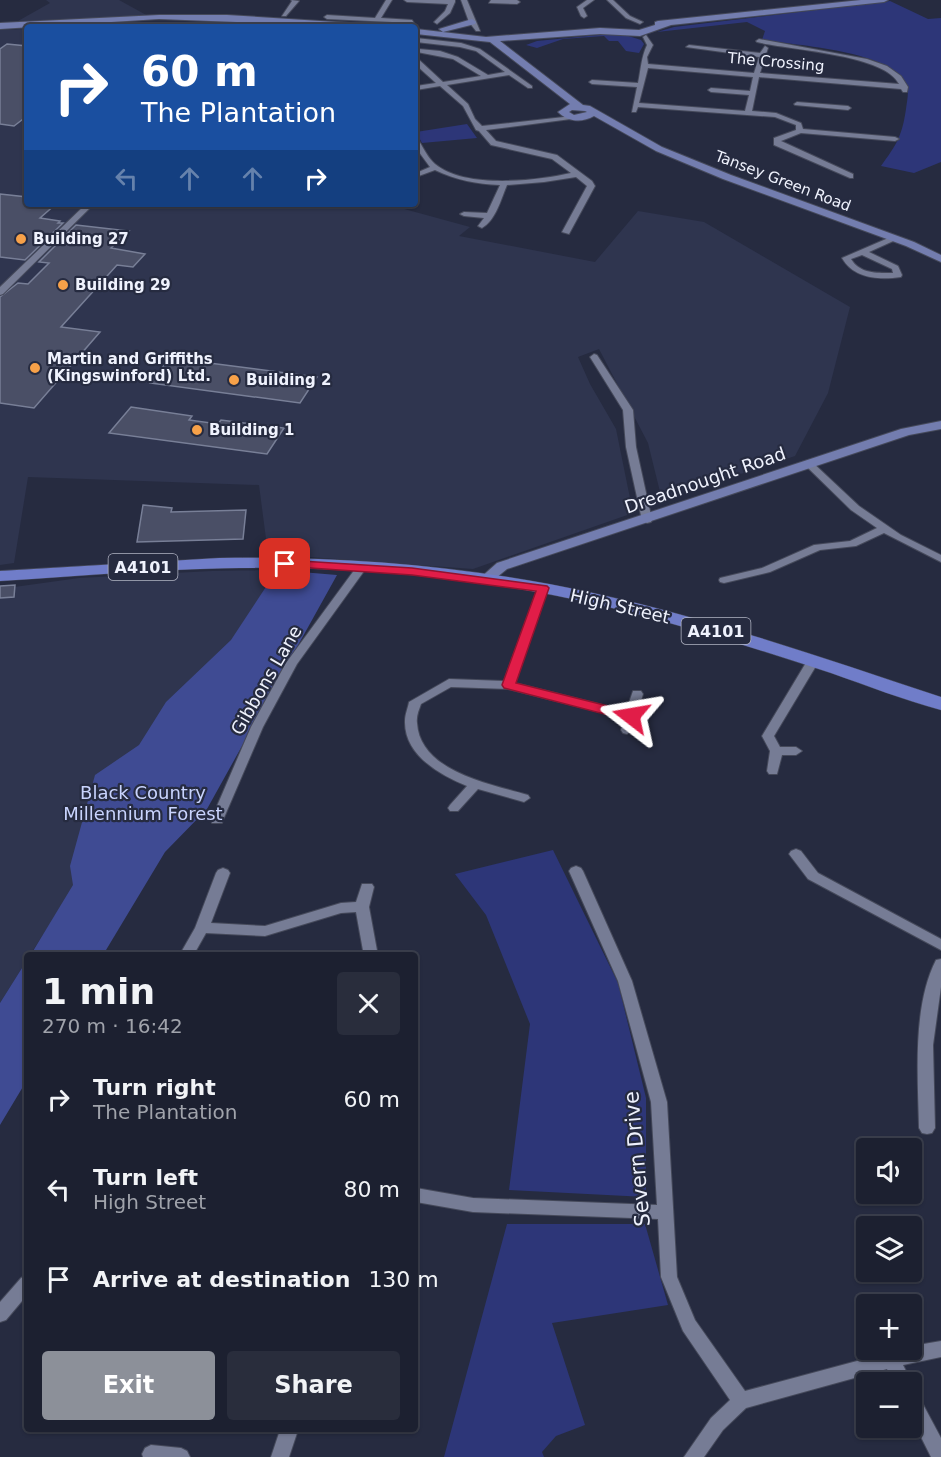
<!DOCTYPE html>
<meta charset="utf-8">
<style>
:root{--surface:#1c2030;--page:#292d3c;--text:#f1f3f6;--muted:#a0a3ab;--line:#3a3e4c;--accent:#8c9099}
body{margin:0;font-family:"DejaVu Sans",sans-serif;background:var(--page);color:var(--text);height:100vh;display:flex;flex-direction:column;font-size:22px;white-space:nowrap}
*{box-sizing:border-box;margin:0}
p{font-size:20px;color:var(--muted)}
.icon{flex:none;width:33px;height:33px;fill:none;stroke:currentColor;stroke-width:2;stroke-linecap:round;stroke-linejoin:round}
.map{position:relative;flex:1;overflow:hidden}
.sheet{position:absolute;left:24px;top:952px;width:394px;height:480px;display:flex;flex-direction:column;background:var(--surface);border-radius:6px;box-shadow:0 2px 4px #0004,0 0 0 2px var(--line)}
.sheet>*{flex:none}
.top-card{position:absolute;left:24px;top:24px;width:394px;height:183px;border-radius:6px;box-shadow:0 2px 4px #0004,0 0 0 2px var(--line);background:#1a4fa0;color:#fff;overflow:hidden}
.tools{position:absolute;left:856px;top:1138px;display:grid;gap:12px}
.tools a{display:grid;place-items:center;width:66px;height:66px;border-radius:6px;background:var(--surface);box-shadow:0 2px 4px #0004,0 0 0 2px var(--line);font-size:30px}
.pin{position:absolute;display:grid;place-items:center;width:51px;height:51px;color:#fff;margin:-26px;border-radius:12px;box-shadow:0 3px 9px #0006}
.me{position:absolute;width:66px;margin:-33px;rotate:284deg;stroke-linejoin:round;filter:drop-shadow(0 0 4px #0008)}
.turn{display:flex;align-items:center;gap:21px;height:126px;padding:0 18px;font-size:27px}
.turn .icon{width:78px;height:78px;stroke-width:2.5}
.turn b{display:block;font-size:42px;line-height:51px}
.lanes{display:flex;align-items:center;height:57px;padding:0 18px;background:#0003;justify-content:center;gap:30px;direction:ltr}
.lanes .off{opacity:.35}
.round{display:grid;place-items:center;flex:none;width:63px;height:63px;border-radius:6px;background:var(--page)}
.summary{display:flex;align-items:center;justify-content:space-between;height:102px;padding:0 18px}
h1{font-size:36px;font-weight:800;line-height:45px}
.action{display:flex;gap:12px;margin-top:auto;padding:12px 18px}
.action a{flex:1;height:69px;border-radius:6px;background:var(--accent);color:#fff;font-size:24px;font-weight:800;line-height:69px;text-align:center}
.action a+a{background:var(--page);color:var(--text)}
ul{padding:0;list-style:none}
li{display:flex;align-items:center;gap:18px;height:90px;padding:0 18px}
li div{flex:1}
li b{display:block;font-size:22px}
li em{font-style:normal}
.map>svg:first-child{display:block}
.built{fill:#2f354f}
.green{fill:#2d3678}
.forest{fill:#3f4b93}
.building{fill:#4a4f66;stroke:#787f97;stroke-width:1.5}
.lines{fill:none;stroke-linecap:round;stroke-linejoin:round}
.street-casing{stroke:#45495a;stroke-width:2}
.secondary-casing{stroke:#45495a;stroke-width:2}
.primary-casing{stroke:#45495a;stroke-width:1}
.street{fill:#767c95;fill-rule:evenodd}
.secondary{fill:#737daf;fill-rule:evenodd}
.primary{fill:#707dc9;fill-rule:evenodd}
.route{fill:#e11d48;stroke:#92132f;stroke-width:1.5}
.poi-dot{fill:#f7a149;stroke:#262b40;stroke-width:2}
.labels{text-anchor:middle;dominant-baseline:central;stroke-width:4.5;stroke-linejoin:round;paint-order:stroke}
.far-street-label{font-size:15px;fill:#eff2fd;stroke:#262b40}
.far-poi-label{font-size:15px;font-weight:bold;fill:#eff2fd;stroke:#262b40;text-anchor:start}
.shield{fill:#262b40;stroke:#b3b6c4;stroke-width:1.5}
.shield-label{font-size:16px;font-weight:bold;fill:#eff2fd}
.street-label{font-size:18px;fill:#eff2fd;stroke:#262b40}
.park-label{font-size:18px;fill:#c9d4fe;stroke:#262b40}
.near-street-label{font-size:21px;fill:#eff2fd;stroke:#262b40}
</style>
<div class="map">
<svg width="941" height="1457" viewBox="0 0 941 1457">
<rect width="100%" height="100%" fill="#262b40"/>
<path class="built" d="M46,0h73l29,16 -130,5 32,-18z
M178,23h62l54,4h-218z
M27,29v175h359l84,23 -11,9 136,26 43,-51 66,11 146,85 -22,86 -33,63 -133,44 -14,-57 -49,-94 -21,8 12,27 26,45 17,84 -160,56 -205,-15 -9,-69 -231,-8 -14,86 -14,2v-535z
M277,570l-247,385 -3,1v4l-27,43v-414l79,-11 133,-7z"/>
<path class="green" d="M890,1l38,18 13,-1v144l-27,11 -33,-7c16,-22 21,-30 25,-57 1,-8 3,-16 1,-23 -11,-35 -113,-41 -145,-46l3,-9 -18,-9 -90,10 17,-5z
M619,33l22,7 3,4 -5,9 -13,-2 -8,-10h-9l-5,-5 -41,3 -26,9 -11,-3 11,-4z
M467,124l10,14 -55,5 -6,-11z
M553,850l65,133 28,115v99l-137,-7 21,-166 -44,-109 -31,-41z
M507,1224h138l23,81 -116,18 33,102 -29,11 -14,16 2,5h-100z"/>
<path class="forest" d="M277,570l60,5 -130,234 -42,43 -62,103 -73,1 43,-71 -3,-19 25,-91 44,-30 27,-43 65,-62z
M27,960v120l-27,45v-122z"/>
<path class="building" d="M7,44l20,2v70l-13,10 -14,-2v-75z
M0,194l27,3v7h29l-16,14 20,3 -2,2h5l-38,37 -25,-3z
M76,225l53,6 -18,17 34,6 -12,13 -16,-2 -56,62 39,5 -66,76 -34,-5v-106l18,-14 10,1 21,-21 -10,-1z
M170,358l147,19 -17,26 -150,-20z
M131,407l61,9 -3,4 29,4 3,-4 63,8 -17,26 -158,-21z
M143,505l29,3 -1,4 75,-2 -3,29 -106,3z
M15,585l-1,12 -14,1v-12z"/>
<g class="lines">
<defs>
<path id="street" d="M291,0l8,1 -13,15h-4l10,-15z
M386,0h6l-11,18 31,2 2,3 -87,-4 -3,-2 3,-2 48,3z
M404,0h51v2l-5,11 -13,11 -3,-2 11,-11 3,-7 -41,-2z
M461,0h6l13,31h-4l-7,-9z
M491,0h26l3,2 -3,2 -28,-1z
M587,0h7l-11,8 4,8 -3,2 -3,-2 -4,-9z
M607,0h6l17,16 13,6 -3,2 -14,-6z
M646,35l7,10 -6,12 1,7 106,9 5,-16 -73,-10 3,-2 71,8 5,-7 3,2 -8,25 139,11c-14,-30 -111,-34 -142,-42l-1,-1 3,-2 108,20 20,7 14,10 7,11 -1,5h-4l-2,-3 -142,-12 -7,34 24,2 25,10 2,6 92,8 4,2 -4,2 -94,-8 -20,8 72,33v4h-3l-76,-33v-7l22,-8v-5l-21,-8 -137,-10 -2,5h-4l5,-25 -45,-3 -3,-2 3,-2 46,3c3,-14 3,-25 9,-38l-4,-8zM648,68l105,9 -3,14 -39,-3 -3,2 3,2 38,3 -4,16 -106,-8z
M416,38l45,5 19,6 52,37v2h-4l-19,-13 -62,10 21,19 7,15 7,7 91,-10v2l-2,1 -85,11 10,11 61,14 35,26 3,5 -26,48 -7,-2 25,-46 -11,-9 -32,5 -37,3c-6,14 -11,35 -25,43l-4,-2 6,-8 -20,-2 -4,-2 4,-2 23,1 13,-28c-23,-1 -44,-5 -65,-15l-19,7v-4l14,-6 -14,-19v-7h3c5,8 9,17 16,23 30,25 101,17 136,9l-19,-14 -61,-14 -12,-14 -3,-1 -13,-24 -23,-20 -24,4v-4l20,-3 -20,-18v-8l27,25 38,-6 -28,-17 -36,-7v-2l2,-1 21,2 18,6 30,18 17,-3 -29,-21 -16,-4 -44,-5z
M797,102l51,4 3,2 -3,2 -53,-5 -1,-1z
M86,204h8l-91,90 -3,1v-8z
M893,236l7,2 -31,14 29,14 4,9 -1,2c-22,3 -47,2 -59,-19zM862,255l30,14 1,4c-16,0 -33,1 -42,-14z
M594,354l3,1 36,55 3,37 16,73 -1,2 -4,1 -5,-3 -16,-73 -3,-37 -33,-53z
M808,460l3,1 48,45 42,29 40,20v7l-57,-29 -28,13 -36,4 -50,22 -46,11 -4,-1 -1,-2 1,-2 42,-10 52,-23 36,-4 27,-13 -26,-18 -46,-45 -2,-2z
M362,564l5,3 -70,97 -34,63 -40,93 -1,3h-10l-1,-3 40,-93 35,-64 72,-98z
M543,585l5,3 -33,95 111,28 7,-20h8l2,3 -10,36 -6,4 -4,-1 -2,-3 3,-12 -116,-29 -57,-2 -30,17c-2,6 -5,12 -4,19 3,49 74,61 111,72l2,3 -6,4 -46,-13 -20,22h-8l-2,-3 2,-3 17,-19c-27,-11 -63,-31 -62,-65 0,-7 3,-13 4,-19l40,-23 55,2 34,-93z
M813,657l6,4 -45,75 6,11h16l6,4 -6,4h-14l-5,19h-8l-2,-3 3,-20 -8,-15 45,-75z
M796,849l5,2 17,22 123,66v11l-133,-71 -19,-25 2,-3z
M576,866l5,2 2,3 49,110 35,121 10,175 18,43 50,71 153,-41h14v-4l29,-5v16l-38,8 9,18h-18l-7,-14 -141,39 -23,22 -19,27h-20l27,-39 19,-18 -47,-69 -22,-54 -3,-58 -185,-7 -57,-10v-14l57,10 184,7 -6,-103 -33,-121 -49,-110 2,-3z
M223,868l5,2 2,3 -19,50 54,3 76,-23 15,-1 6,-18h10l2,3 -5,20 9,49h-14l-8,-44 -15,1 -76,23 -59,-3 -13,23h-14l16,-28 21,-55 2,-3z
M941,959v28l-8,58 2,83 -3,5 -5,1 -5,-1 -3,-5c-1,-51 -7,-121 17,-168z
M27,1275v20l-21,25 -6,2v-20l21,-24z
M912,1393l6,2 23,43v19h-10l-19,-38z
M280,1430h18l-9,27h-18z
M151,1445l30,3 6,3 3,6h-47l-1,-3 3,-6z"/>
<path id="secondary" d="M861,0h27l-4,2 -213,23 -31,11 -40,-2 -100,7 83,64 7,1 72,41 69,28 183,67 27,13v7l-35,-16 -183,-67 -67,-28 -62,-35c-12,7 -26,6 -36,-4l12,-8 -80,-62 -74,-8v-5l70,8 114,-9 39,2 16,-5v-3l3,-1zM572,110l13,1 2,1 -13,3 -5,-3z
M159,15h68l140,9 4,3 -212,-8 -159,10v-6z
M472,19l4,3 -1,2 -32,8 -4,-3z
M941,421v8l-32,6 -402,134 -16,13 -5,1 -7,-4 18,-16 404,-134z"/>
<path id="primary" d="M219,558c126,-2 251,8 374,35 119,26 233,66 348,104v13c-37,-10 -73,-24 -110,-37 -78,-25 -156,-51 -236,-69 -100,-23 -203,-34 -306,-36 -96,-2 -193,7 -289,13v-10z"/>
</defs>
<use href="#street" class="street-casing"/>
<use href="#secondary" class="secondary-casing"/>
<use href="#primary" class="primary-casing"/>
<use href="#street" class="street"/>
<use href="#secondary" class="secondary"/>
<use href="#primary" class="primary"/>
</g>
<path class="route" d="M285,560l127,8 135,18 2,2 -33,95 120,30 2,3 -7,5 -127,-33 -2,-3 34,-94 -124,-16 -131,-9 -2,-2z"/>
<g class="poi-dot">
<circle cx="21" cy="239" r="6"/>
<circle cx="63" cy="285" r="6"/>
<circle cx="35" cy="368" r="6"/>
<circle cx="234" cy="380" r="6"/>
<circle cx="197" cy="430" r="6"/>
</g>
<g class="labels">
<g class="far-street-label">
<text transform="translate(776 62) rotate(5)">The Crossing</text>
<text transform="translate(783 181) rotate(21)">Tansey Green Road</text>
</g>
<g class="far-poi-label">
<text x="33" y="239">Building 27</text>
<text x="75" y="285">Building 29</text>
<text x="47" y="359">Martin and Griffiths<tspan x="47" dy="17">(Kingswinford) Ltd.</tspan></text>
<text x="246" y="380">Building 2</text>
<text x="209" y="430">Building 1</text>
</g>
<g class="shield">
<rect x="108.5" y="554" width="69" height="26" rx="4.5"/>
<rect x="681.5" y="618" width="69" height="26" rx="4.5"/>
</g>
<g class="shield-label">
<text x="143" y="567">A4101</text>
<text x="716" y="631">A4101</text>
</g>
<g class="street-label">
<text transform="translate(705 480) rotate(-19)">Dreadnought Road</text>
<text transform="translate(620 606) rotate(13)">High Street</text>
<text transform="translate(266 680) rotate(-60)">Gibbons Lane</text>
</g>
<g class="park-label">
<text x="143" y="792">Black Country<tspan x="143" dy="21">Millennium Forest</tspan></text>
</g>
<g class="near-street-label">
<text transform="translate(637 1159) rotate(-95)">Severn Drive</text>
</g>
</g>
</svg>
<div class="tools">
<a><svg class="icon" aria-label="sound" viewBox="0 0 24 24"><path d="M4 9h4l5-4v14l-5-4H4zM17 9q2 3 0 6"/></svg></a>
<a><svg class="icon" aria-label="layers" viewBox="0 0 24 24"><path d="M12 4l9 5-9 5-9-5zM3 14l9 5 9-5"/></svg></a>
<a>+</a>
<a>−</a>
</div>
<div class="pin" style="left:285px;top:564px;background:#d93025"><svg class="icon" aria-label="arrive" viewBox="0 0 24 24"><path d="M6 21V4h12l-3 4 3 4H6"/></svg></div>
<svg class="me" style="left:631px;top:716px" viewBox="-20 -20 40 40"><path d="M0-17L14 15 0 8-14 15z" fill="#e11d48" stroke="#fff" stroke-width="4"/></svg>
<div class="top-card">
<div class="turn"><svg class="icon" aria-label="right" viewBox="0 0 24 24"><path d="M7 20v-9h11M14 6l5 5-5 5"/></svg><div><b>60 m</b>The Plantation</div></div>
<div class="lanes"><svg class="icon off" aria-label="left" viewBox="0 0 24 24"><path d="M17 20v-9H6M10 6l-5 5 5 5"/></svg><svg class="icon off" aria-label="ahead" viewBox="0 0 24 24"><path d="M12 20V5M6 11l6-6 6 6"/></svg><svg class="icon off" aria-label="ahead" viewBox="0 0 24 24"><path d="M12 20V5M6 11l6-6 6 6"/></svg><svg class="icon" aria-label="right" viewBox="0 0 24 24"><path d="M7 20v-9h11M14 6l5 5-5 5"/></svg></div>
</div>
<section class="sheet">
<div class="summary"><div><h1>1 min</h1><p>270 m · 16:42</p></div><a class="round"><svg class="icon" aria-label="close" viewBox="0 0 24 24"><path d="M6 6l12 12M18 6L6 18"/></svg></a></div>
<ul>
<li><svg class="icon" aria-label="right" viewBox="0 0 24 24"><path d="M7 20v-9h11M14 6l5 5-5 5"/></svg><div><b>Turn right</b><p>The Plantation</p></div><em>60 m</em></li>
<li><svg class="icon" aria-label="left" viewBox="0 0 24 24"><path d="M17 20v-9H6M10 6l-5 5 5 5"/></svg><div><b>Turn left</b><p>High Street</p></div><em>80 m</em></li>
<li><svg class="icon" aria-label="arrive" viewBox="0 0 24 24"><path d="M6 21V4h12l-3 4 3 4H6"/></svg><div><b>Arrive at destination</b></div><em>130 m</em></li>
</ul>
<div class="action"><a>Exit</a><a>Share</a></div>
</section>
</div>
